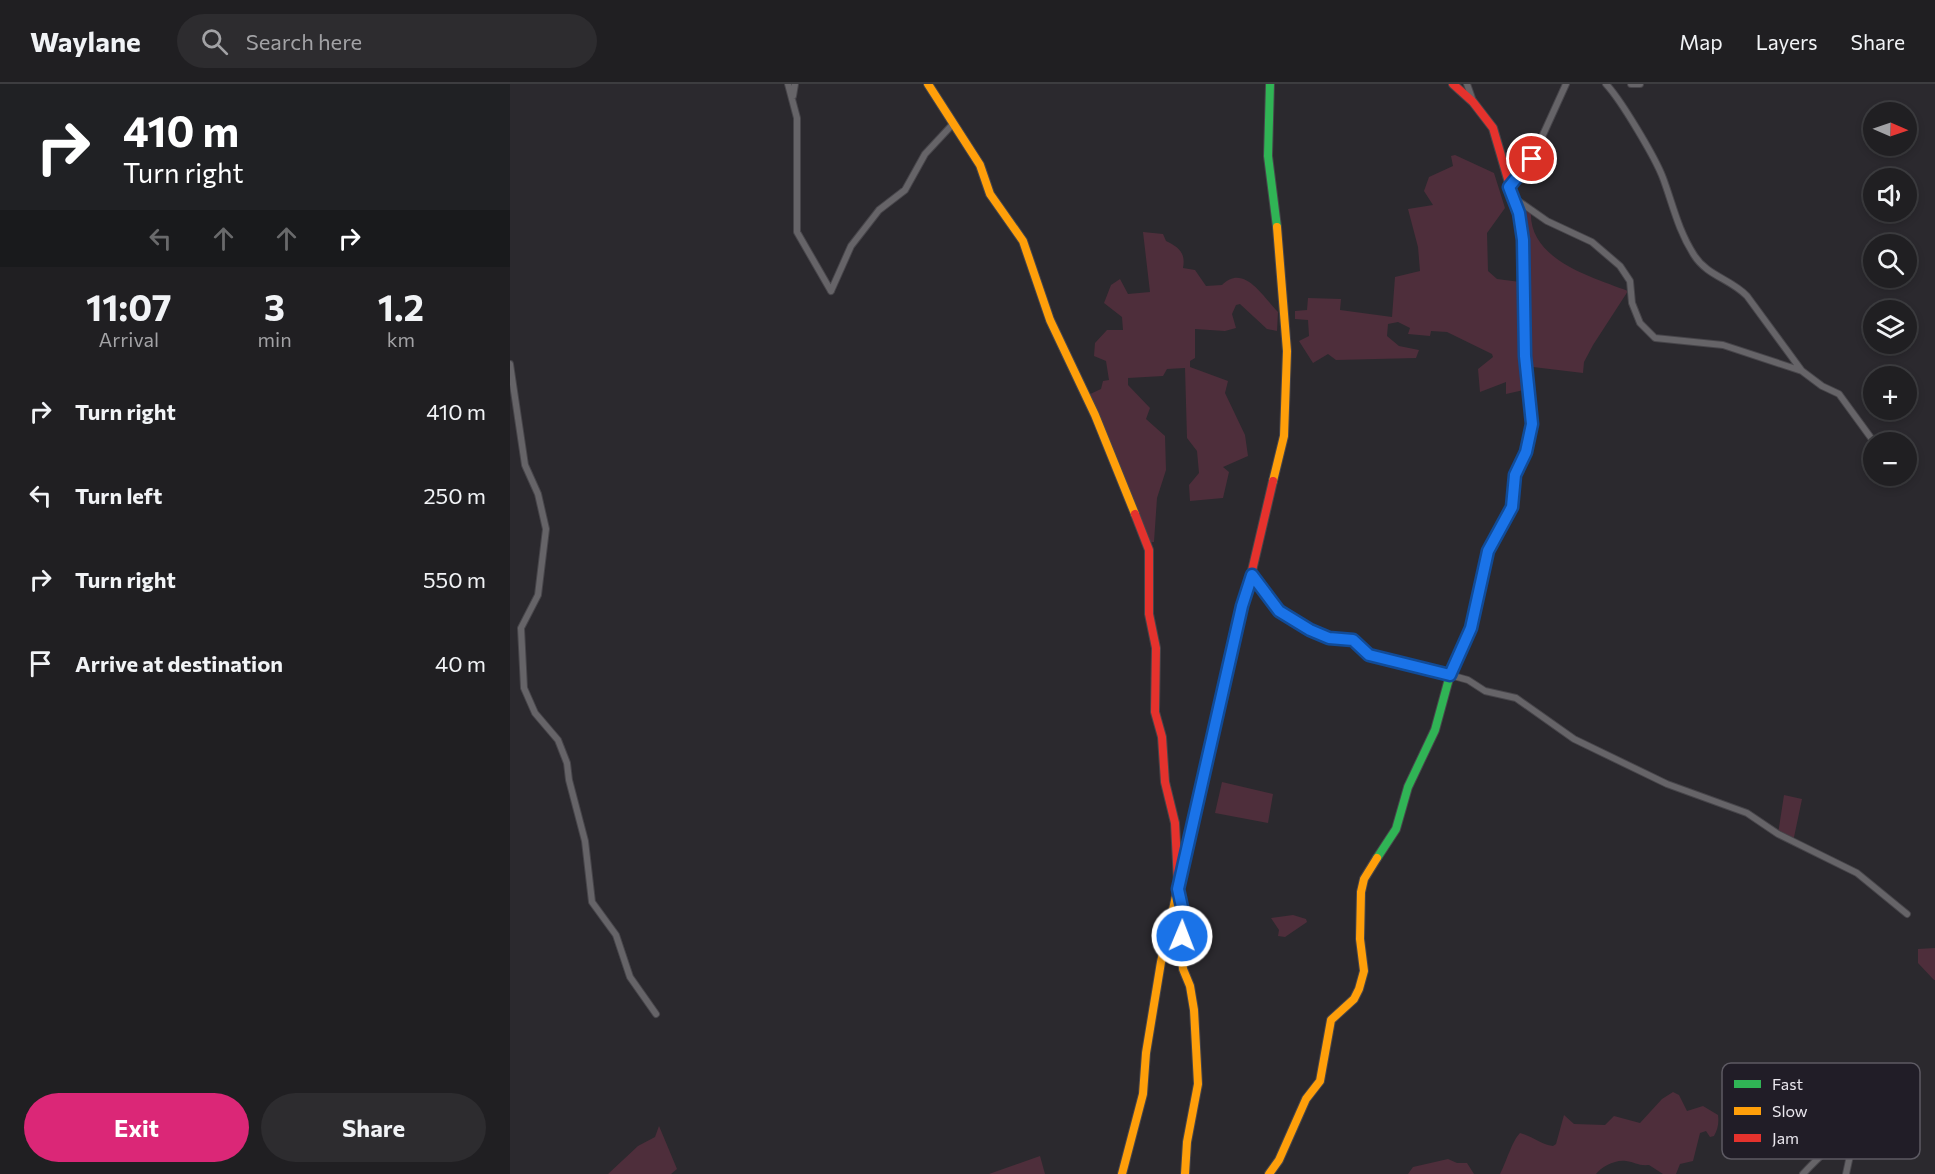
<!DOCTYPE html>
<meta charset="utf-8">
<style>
:root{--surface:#201f22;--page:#2d2c2f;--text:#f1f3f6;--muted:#a2a2a5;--line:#3d3d40;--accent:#db2777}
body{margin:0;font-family:Commissioner,sans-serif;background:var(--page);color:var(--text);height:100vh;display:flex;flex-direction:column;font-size:22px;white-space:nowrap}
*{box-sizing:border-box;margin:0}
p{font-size:20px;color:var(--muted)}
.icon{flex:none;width:33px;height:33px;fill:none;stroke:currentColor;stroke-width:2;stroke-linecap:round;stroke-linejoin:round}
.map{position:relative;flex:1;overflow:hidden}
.sheet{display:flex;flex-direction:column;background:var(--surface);width:510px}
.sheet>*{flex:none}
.hud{background:#202124;color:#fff;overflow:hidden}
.needle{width:39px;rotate:92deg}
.fabs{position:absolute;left:1353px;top:18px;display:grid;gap:12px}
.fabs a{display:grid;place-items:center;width:54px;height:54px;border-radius:50%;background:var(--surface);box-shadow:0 3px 9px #0003,0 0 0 2px var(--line);font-size:30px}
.pin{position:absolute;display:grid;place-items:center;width:51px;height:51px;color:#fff;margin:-26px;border:3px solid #fff;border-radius:50%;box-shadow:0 2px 6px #0007}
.me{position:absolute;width:66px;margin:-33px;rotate:1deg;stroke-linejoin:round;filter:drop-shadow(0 0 4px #0008)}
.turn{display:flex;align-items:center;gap:21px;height:126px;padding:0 24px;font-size:27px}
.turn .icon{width:78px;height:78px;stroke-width:2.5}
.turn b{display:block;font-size:42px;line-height:51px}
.lanes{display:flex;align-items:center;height:57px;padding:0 24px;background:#0003;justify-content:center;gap:30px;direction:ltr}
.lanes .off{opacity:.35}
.eta{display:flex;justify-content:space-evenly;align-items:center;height:102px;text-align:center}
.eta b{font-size:36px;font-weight:700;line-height:42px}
.primary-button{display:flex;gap:12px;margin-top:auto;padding:12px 24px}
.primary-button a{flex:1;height:69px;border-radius:36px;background:var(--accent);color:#fff;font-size:24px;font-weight:700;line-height:69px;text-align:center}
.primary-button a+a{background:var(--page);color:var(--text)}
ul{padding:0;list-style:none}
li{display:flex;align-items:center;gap:18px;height:84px;padding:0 24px}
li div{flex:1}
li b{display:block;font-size:22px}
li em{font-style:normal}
header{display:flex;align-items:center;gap:36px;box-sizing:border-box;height:84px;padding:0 30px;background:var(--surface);border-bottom:2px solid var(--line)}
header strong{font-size:28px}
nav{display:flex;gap:33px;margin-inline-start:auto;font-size:21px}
.search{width:420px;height:54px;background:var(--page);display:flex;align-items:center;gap:15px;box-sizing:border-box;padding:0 21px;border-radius:33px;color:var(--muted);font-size:22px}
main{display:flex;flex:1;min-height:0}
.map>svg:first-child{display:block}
.green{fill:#4e2e3b}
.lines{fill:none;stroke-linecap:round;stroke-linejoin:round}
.street-casing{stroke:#47454a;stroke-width:8}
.fast-casing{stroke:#47454a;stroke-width:10}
.slow-casing{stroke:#47454a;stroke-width:10}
.jam-casing{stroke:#47454a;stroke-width:10}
.street{stroke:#666468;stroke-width:6}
.fast{stroke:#30b455;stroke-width:8}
.slow{stroke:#ff9f0a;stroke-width:8}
.jam{stroke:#e5322d;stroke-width:8}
.route-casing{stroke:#114b97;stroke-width:15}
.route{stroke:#1a73e8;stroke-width:10}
.key{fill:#211d27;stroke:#5d5a63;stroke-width:1.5}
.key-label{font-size:16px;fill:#eae7ee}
</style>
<header>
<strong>Waylane</strong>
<div class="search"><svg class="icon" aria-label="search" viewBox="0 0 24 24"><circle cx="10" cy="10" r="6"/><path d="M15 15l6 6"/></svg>Search here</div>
<nav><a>Map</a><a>Layers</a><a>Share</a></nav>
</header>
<main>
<section class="sheet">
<div class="hud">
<div class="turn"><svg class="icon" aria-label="right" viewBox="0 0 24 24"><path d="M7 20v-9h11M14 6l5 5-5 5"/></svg><div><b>410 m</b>Turn right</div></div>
<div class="lanes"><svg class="icon off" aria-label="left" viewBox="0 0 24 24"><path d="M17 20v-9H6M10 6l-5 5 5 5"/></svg><svg class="icon off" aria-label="ahead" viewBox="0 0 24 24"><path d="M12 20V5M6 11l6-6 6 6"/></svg><svg class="icon off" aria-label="ahead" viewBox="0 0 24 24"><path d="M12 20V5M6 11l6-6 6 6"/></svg><svg class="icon" aria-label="right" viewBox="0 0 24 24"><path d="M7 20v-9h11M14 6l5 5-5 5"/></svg></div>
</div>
<div class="eta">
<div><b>11:07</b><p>Arrival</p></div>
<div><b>3</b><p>min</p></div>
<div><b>1.2</b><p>km</p></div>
</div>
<ul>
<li><svg class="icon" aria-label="right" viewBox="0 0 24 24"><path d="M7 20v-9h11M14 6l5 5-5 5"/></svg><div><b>Turn right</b></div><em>410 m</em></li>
<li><svg class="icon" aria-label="left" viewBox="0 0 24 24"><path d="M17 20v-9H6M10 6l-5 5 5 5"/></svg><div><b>Turn left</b></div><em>250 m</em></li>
<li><svg class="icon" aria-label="right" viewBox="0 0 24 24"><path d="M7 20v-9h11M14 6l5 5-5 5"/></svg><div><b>Turn right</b></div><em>550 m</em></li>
<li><svg class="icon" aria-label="arrive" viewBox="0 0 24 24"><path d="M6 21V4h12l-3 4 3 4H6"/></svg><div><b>Arrive at destination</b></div><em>40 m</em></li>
</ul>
<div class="primary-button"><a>Exit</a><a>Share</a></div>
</section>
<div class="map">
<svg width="1425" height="1090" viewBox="0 0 1425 1090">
<rect width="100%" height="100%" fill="#2b292e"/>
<path class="green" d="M945,71l39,18 11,35 -18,25 1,38 9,8 23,3v-49l-4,-19 10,-6 5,3c-3,49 61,66 97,80l-35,54 -9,17 -1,11 -50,-6v21l-27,6v-12l-26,10 -2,-23 15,-12 -1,-3 -45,-22 -16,-1 -1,5 -22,-2 2,-6 -12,-6 -10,2 -1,12 12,10 20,4 -3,8 -80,2 -8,-6 -15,9 -14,-22 10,-5 -1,-16 -13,-1v-8l12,-1 1,-12 33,1 -1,11 52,7 3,-40 25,-6 -2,-24 -10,-38 25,-4 -9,-14 5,-14 24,-11 -2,-10z
M633,148l20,2 3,7c12,6 20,11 17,27l12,2 11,16 16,-1c22,-22 41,12 56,27l-1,19 -10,-2 -27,-25 -4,1 -4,9 4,14 -11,3 -30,-2v29l-5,3v6l38,14 -3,12 20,42 3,21 -25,11 6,5 -6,26 -33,3 -1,-16 10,-12 -2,-22 -10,-13 -2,-70 -18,1 -4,7 -35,2v7l22,23 -4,11 19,17 1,34 -9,28 -3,44 -9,1 -59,-147 15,-7 2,-8 6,-1 -3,-19 -12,-5 1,-13 12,-13h16l-1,-13 -18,-14 7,-18 9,-6 8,15 22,-2z
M712,698l51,12 -5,29 -53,-10z
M1274,711l18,4 -9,43 -15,-8z
M783,831l13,4 1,3 -22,15 -7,-1 1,-6 -8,-12z
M1425,864v32h-1l-16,-17v-14z
M1163,1008l6,3 8,16 16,-5 15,9c1,8 0,14 -4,21l-4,1 -4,-6 -6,2 -7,28 -13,3 -4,10h-13l-14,-9c-11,1 -14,-3 -23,-4 -10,-2 -25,6 -30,13h-96c6,-11 12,-33 20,-41 12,3 20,11 33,13l3,-2 8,-29 10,9 31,1 9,-9 26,7 22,-24z
M149,1042l18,43 -6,5h-63l30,-28 17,-9z
M530,1072l5,18h-56z
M938,1075l9,4h10l7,11h-66l5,-7z"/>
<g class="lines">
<defs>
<path id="street" d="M278,0l9,34v114l34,59
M957,0l6,17
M1096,0c15,16 49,73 57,94 10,27 15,52 31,77 13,21 37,24 53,41l55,75
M1121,0h9
M283,12l2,-12
M999,103l23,-28 34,-75
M1004,114l33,23 45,21 28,24 10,15 2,22 8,20 15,15 68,7 79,26 20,15 17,8 35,48
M321,207l20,-45 28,-36 26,-20 20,-36 27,-29
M0,280l15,101 13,29 8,35 -8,66 -17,33 3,60 11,25 23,27 9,23 2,17 16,61 7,61 24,33 14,42 26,37
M742,491l27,36 31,19 19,8 24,2 16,15 81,20 18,5 17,11 31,7 58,41 93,45 80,29 31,21 79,39 50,41
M1293,1090c30,-33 66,-59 98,-89
M1336,1090l8,-37 -1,-9"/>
<path id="fast" d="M760,0l-2,72 9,71
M867,774l19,-29 12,-42 27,-57 15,-55 23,-54 11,-58 28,-56 3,-32 11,-23 6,-28 -6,-55"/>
<path id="slow" d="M418,0l52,81 10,29 33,47 27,79 45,95 40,99
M763,397l11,-45 3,-85 -10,-124
M668,798l7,39 -4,24 2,24 7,17 4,24 4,74 -11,58 -2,32
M612,1090l21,-80 3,-41 15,-91 16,-70
M759,1090l10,-14 27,-61 14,-18 11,-61 23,-21 5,-10 5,-18 -4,-32 1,-47 3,-13 13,-21"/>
<path id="jam" d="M943,0l20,18 20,26 29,99 4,142
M625,430l14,36v64l7,34 -1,64 7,25 3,45 10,41 3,59
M671,790l92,-393"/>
</defs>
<use href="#street" class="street-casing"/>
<use href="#fast" class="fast-casing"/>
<use href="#slow" class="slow-casing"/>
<use href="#jam" class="jam-casing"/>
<use href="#street" class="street"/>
<use href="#fast" class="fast"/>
<use href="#slow" class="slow"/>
<use href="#jam" class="jam"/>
</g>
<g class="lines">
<defs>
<path id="route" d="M672,852l3,-15 -7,-32 64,-283 10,-31 27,36 31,19 19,8 24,2 16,15 81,20 21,-47 17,-77 24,-44 3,-32 11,-23 6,-28 -7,-68 -2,-116 -4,-27 -10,-26 23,-28"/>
</defs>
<use href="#route" class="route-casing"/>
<use href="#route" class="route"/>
</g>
<rect x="1212" y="979" width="198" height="96" rx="9" class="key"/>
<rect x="1224" y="996" width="27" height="8" fill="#30b455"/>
<rect x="1224" y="1023" width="27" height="8" fill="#ff9f0a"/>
<rect x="1224" y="1050" width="27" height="8" fill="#e5322d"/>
<g class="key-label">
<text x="1262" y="1006">Fast</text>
<text x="1262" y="1033">Slow</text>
<text x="1262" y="1060">Jam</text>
</g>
</svg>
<div class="fabs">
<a><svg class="needle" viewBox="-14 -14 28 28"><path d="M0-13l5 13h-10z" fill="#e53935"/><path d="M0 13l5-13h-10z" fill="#a2a2a5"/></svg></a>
<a><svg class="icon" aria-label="sound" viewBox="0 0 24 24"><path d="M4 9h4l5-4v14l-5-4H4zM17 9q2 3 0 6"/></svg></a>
<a><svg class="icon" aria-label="search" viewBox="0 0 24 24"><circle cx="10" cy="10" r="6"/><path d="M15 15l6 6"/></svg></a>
<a><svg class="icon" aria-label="layers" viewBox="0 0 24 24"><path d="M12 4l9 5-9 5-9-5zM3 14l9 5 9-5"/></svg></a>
<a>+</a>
<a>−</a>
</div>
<div class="pin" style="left:1022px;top:75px;background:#d93025"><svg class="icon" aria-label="arrive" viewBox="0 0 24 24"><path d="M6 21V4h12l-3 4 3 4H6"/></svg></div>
<svg class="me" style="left:672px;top:852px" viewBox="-20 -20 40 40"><circle r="17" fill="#1a73e8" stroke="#fff" stroke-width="3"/><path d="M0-11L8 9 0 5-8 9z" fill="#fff"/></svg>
</div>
</main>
